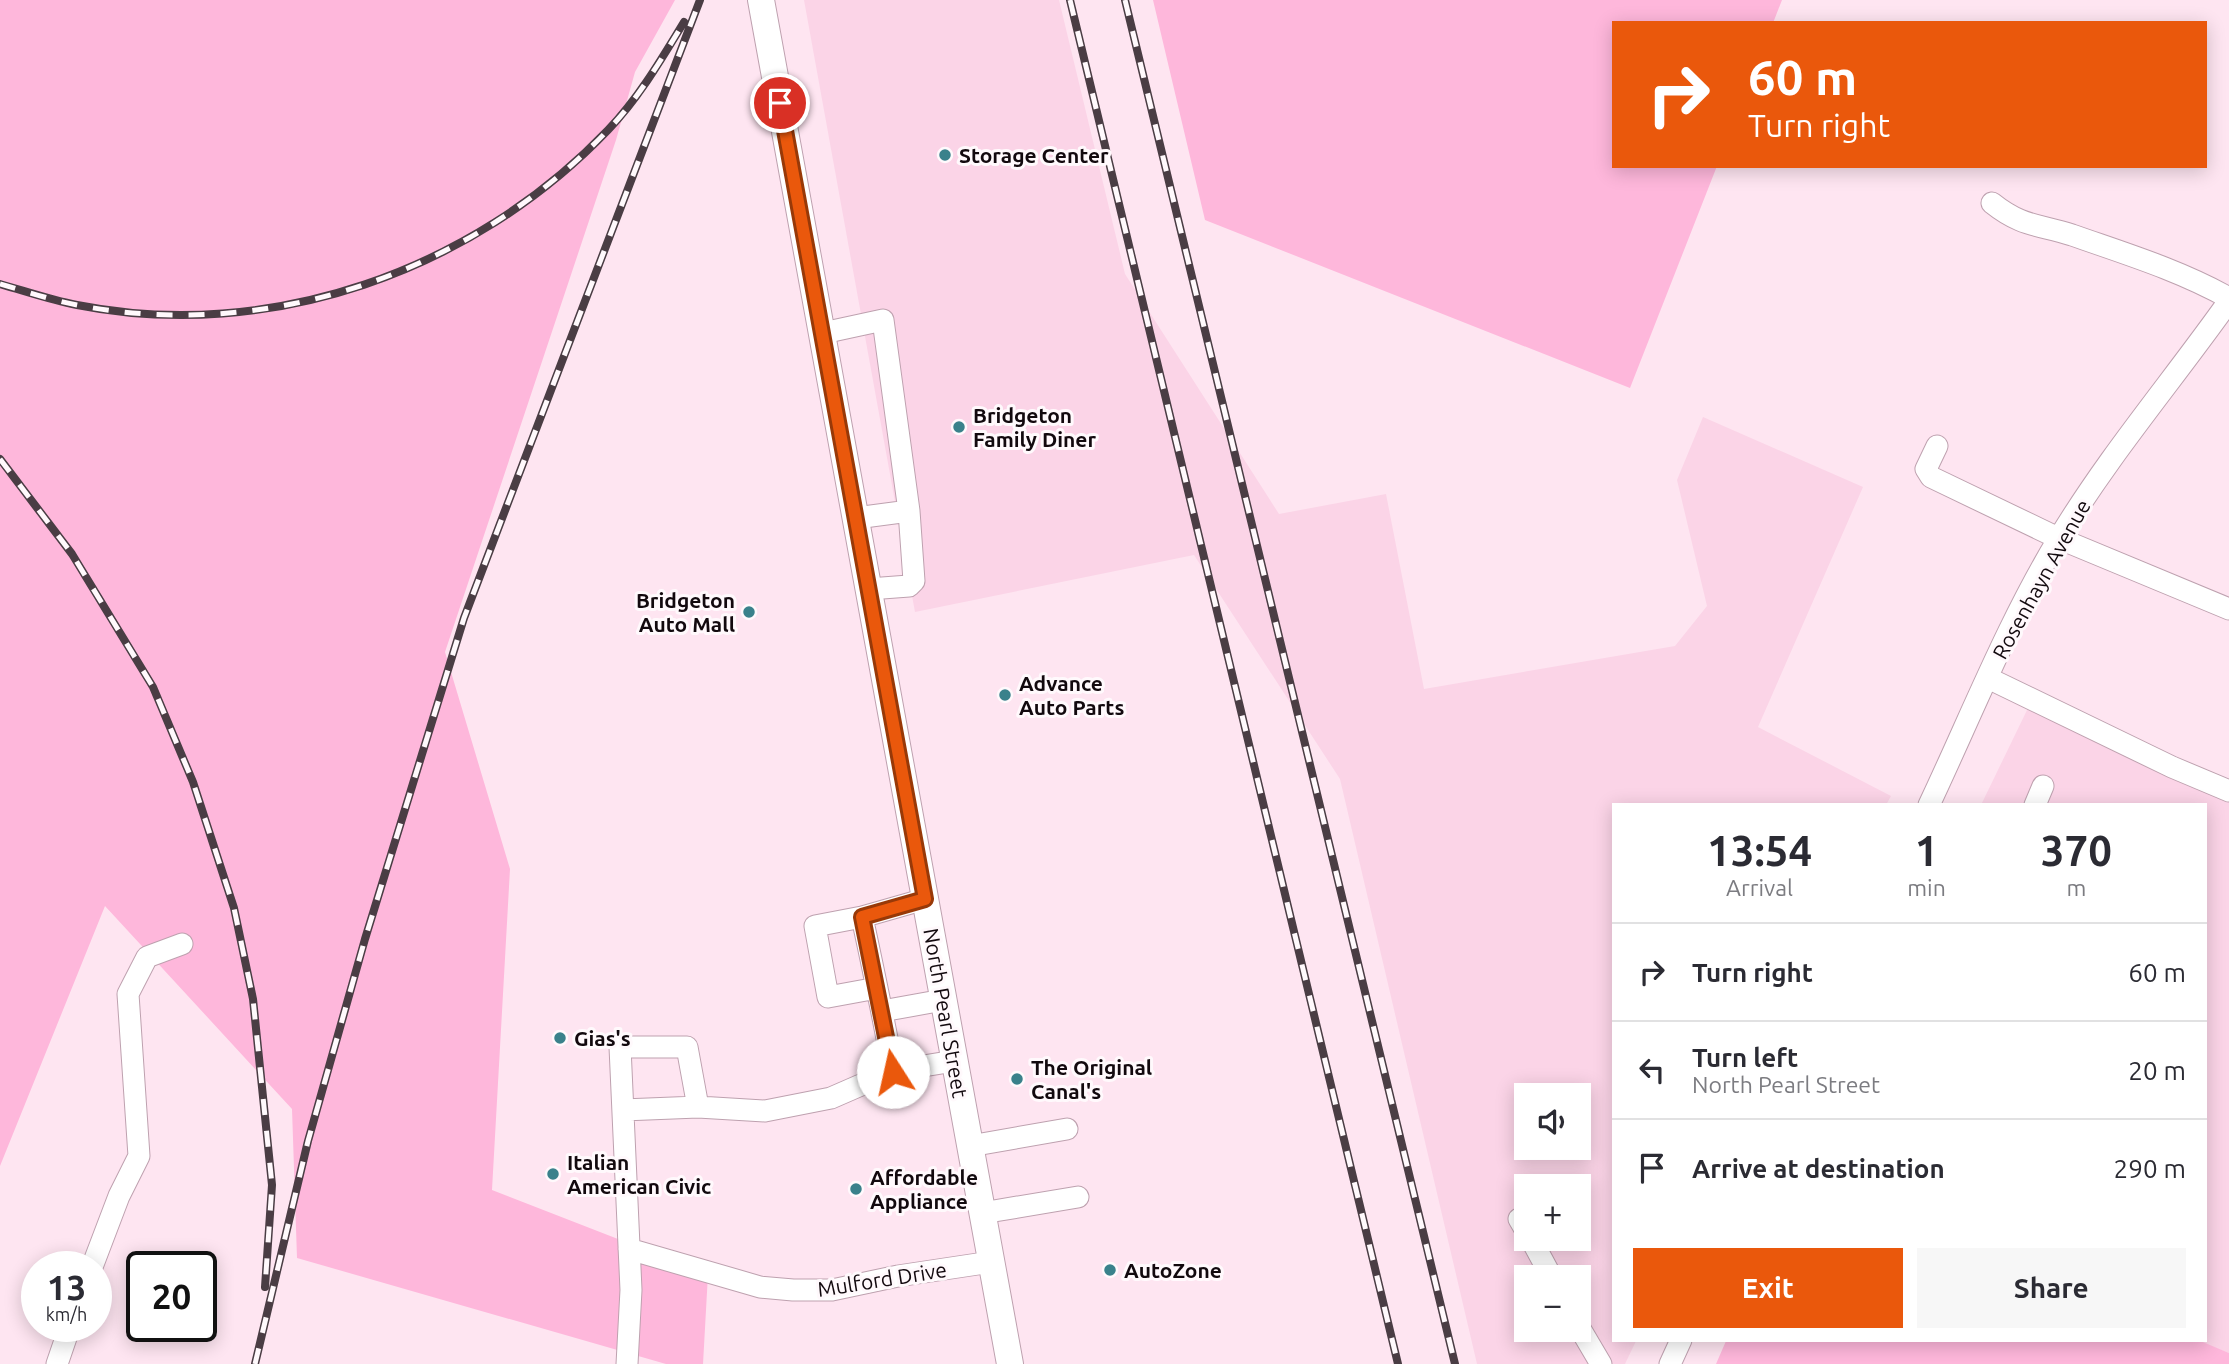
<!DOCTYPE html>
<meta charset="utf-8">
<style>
:root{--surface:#fff;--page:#f7f7f7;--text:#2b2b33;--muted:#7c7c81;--line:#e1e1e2;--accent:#ea580c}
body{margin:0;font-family:Ubuntu,sans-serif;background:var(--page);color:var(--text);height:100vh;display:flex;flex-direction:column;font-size:26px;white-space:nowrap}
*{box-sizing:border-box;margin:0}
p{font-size:23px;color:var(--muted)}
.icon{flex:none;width:38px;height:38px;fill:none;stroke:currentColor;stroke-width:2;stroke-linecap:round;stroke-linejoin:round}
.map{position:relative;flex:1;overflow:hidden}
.drawer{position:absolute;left:1612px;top:803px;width:595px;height:539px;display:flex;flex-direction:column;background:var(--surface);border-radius:0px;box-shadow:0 4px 18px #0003}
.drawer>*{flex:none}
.top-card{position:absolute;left:1612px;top:21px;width:595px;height:147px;border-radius:0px;box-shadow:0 4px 18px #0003;background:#ea580c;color:#fff;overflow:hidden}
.buttons{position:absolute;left:1514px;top:1083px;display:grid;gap:14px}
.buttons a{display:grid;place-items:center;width:77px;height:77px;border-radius:0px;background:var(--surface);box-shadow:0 4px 18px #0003;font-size:35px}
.speed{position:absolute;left:21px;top:1251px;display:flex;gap:14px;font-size:35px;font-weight:700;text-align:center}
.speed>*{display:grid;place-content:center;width:91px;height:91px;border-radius:50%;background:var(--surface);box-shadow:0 4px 18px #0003;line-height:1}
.speed small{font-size:18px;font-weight:400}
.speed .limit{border:4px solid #111;border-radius:10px;background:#fff;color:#111}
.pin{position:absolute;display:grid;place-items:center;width:60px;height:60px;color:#fff;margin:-30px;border:4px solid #fff;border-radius:50%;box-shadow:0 2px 7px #0007}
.me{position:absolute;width:77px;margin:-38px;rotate:350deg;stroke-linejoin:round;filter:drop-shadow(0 0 5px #0008)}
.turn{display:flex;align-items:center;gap:24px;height:147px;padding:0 21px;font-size:32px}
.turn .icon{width:91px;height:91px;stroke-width:2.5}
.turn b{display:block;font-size:49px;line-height:60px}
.eta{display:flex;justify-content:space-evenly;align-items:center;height:119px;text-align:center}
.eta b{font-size:42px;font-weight:700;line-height:49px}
.action{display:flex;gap:14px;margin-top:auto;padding:14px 21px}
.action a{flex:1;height:80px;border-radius:0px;background:var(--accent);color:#fff;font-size:28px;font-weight:700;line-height:80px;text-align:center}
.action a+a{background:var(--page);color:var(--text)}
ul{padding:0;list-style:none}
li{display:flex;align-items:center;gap:21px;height:98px;padding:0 21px;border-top:2px solid var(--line)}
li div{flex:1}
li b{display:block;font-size:26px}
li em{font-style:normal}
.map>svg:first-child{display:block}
.built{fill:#fbd4e7;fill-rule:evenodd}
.green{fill:#feb7db}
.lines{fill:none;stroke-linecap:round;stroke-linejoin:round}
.minor-casing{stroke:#bea1af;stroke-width:23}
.major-casing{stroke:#bea1af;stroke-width:28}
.minor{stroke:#fff;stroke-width:21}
.major{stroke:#fff;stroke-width:26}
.rail-casing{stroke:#4a3d44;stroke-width:8}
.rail{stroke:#fff9fc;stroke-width:5;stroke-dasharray:16;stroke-linecap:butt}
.route-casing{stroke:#983908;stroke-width:18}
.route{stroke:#ea580c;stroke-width:12}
.poi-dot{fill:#3a818b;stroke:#fff9fc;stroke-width:2.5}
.labels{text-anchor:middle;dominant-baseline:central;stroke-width:6;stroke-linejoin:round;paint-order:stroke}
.poi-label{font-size:21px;font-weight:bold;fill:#12090e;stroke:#fff9fc;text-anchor:start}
.street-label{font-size:21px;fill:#12090e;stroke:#fff9fc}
</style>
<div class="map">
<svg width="2229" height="1364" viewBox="0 0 2229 1364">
<rect width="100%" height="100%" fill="#fee5f1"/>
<path class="built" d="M804,0h255l66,274 154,240 107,-20 38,195 251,-43 32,-40 -30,-126 26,-63 160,70 -105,240 133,69 -5,9h-272v535l22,1 -11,23h-148l-137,-585 -146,-224 -279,57zM1526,1096h52v52h-52zM1526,1186h52v53h-52zM1526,1278h52v52h-52z
M2029,706l200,96v551l-31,-12 7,-1v-535h-224z"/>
<path class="green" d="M0,0h675l-40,72 -19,68 -171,512 65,217 -18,321 216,84 -5,90h-37l-369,-106 -5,-149 -187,-203 -105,260z
M1153,0h629l-9,23h-159v143h103l-87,222 -425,-168z
M1726,1341l472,-1 31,13v11h-513z"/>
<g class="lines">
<defs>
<path id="minor" d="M1992,203c30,24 46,21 80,32 54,19 107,35 157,63
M823,333l60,-13 26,191 -53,7
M1937,446l-11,23 5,8 127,61 171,71
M869,589l40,-3 5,-5 -5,-70
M1988,678l184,89 57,24
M1929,805c42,-89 79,-183 130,-267 50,-83 114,-158 170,-237
M2035,805l8,-19
M862,917l63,-18
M877,988l-49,9 -13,-71 47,-9c11,51 22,103 31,154l61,-10
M882,1011l61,-11
M623,1110l75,-3
M970,1146l97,-17
M982,1213l96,-16
M1519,1219l7,12
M1531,1239l21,39
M629,1249l131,38 33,3h39l66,-14 93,-14
M92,1267l27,-71 20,-40 -11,-162 19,-37 35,-13
M1578,1325l23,39
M57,1364l13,-38
M627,1364l4,-74 -11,-243h67l11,60 67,4 66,-13 62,-27
M1670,1364l11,-24"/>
<path id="major" d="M761,0l249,1364"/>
</defs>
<use href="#minor" class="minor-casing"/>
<use href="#major" class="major-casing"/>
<use href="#minor" class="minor"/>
<use href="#major" class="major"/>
<defs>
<path id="rail" d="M1070,0l328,1364
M1125,0l330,1364
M0,284c25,7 51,16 77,21 193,38 396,-34 531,-175 30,-31 53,-70 76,-108
M0,459l72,95 81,133 40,95 41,126 19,91 19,186 -7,102
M255,1364l53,-223 57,-202 99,-321 236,-618"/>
</defs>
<use href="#rail" class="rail-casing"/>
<use href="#rail" class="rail"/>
</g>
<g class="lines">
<defs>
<path id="route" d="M780,103l145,796 -63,18 31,155"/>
</defs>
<use href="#route" class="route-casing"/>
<use href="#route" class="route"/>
</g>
<g class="poi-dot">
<circle cx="945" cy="155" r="7"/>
<circle cx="959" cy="427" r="7"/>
<circle cx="749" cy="612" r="7"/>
<circle cx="1005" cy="695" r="7"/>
<circle cx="560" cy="1038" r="7"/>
<circle cx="1017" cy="1079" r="7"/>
<circle cx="553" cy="1174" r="7"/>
<circle cx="856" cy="1189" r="7"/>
<circle cx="1110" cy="1270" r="7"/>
</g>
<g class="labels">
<g class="poi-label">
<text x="959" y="155">Storage Center</text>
<text x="973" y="415">Bridgeton<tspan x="973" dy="24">Family Diner</tspan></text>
<text x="735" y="600" text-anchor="end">Bridgeton<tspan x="735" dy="24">Auto Mall</tspan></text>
<text x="1019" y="683">Advance<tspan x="1019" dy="24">Auto Parts</tspan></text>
<text x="574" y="1038">Gias's</text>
<text x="1031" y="1067">The Original<tspan x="1031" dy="24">Canal's</tspan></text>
<text x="567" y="1162">Italian<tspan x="567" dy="24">American Civic</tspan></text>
<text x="870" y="1177">Affordable<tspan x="870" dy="24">Appliance</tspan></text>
<text x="1124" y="1270">AutoZone</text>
</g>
<g class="street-label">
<text transform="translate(2041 579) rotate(-61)">Rosenhayn Avenue</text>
<text transform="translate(946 1013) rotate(80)">North Pearl Street</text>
<text transform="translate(882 1279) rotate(-9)">Mulford Drive</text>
</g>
</g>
</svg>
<div class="buttons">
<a><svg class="icon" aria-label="sound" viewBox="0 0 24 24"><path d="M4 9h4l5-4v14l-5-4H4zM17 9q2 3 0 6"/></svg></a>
<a>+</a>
<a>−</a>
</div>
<div class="speed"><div>13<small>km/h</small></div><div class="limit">20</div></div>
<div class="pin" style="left:780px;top:103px;background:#d93025"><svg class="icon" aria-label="arrive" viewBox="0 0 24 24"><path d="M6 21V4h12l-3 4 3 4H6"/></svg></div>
<svg class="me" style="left:893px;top:1072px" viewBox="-20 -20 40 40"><circle r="19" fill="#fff"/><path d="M0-13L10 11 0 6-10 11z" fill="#ea580c"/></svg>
<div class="top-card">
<div class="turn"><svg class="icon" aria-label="right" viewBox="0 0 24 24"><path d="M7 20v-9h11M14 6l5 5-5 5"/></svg><div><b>60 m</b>Turn right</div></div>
</div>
<section class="drawer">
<div class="eta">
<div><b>13:54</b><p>Arrival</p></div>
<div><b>1</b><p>min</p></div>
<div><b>370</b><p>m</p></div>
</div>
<ul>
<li><svg class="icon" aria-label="right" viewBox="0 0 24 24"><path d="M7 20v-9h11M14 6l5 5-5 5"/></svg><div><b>Turn right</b></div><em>60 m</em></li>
<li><svg class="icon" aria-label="left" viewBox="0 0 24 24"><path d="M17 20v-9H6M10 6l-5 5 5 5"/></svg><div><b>Turn left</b><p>North Pearl Street</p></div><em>20 m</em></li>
<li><svg class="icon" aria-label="arrive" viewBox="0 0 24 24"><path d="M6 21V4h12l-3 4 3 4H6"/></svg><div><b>Arrive at destination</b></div><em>290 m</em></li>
</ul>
<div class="action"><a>Exit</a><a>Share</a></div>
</section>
</div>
